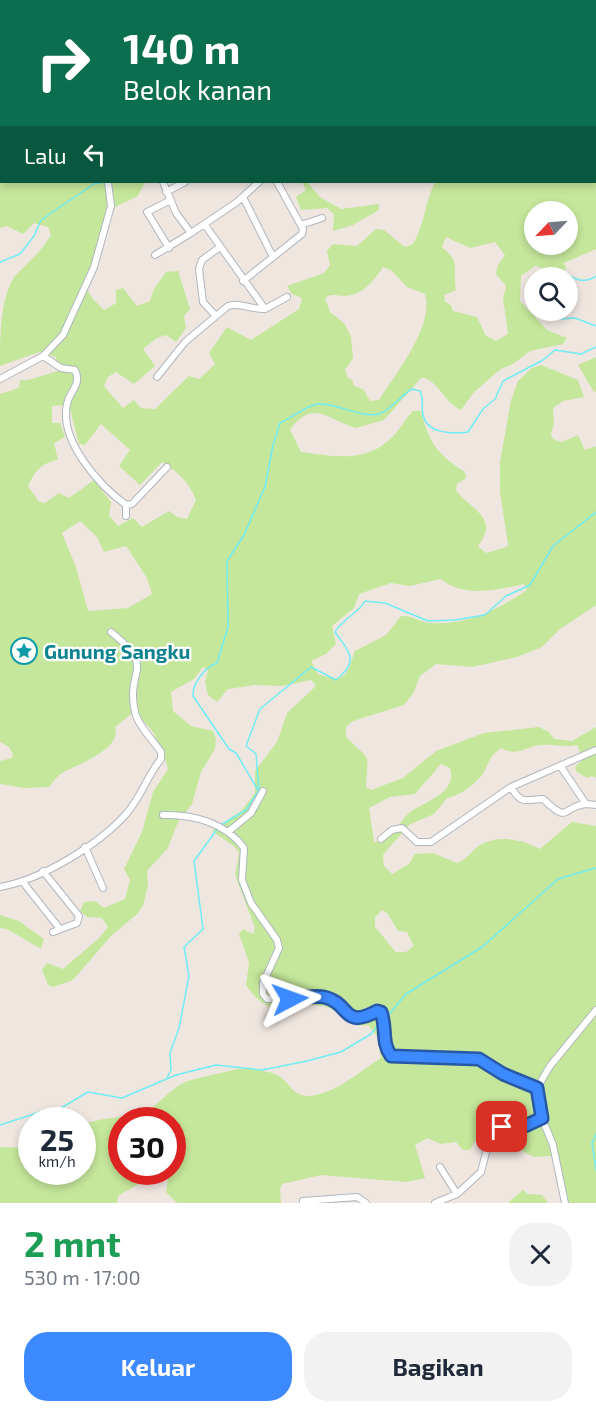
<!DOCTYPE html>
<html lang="id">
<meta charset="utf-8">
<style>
:root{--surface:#fff;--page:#f2f2f3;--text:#1f2937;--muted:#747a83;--accent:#3d89ff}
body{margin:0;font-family:"Exo 2",sans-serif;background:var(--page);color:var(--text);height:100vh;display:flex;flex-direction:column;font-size:22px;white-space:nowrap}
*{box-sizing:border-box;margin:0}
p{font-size:20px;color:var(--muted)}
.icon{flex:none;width:33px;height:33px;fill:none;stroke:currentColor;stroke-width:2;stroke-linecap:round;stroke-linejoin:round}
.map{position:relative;height:1203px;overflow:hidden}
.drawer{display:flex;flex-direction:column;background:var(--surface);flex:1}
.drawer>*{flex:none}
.guide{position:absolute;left:0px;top:0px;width:597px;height:183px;box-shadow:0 3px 9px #0003;background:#0b6e4f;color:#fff;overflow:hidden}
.needle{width:39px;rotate:245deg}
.buttons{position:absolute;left:524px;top:201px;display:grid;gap:12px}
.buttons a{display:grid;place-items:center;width:54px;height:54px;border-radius:50%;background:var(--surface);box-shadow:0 3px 9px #0003;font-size:30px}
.speed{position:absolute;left:18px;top:1107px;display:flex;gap:12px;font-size:30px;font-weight:700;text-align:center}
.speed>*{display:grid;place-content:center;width:78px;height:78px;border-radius:50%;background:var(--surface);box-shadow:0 3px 9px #0003;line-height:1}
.speed small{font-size:15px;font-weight:400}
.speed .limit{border:9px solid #d22;background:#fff;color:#111}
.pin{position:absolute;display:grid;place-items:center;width:51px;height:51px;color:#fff;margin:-26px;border-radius:12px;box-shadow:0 3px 9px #0006}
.me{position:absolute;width:66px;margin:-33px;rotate:86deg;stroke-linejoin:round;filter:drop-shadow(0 0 4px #0008)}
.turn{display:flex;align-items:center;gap:21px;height:126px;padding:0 24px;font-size:27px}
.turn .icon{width:78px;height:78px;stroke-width:2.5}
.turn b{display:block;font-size:42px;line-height:51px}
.then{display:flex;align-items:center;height:57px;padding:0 24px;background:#0003;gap:12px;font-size:22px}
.round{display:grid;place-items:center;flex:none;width:63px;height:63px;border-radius:24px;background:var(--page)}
.head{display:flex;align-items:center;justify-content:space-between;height:102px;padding:0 24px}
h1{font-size:36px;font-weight:700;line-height:45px;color:#1e9e55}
.action{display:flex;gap:12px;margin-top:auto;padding:12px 24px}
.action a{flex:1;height:69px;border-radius:24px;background:var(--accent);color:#fff;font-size:24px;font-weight:700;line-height:69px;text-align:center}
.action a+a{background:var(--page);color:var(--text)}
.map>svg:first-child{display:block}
.green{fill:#c5e79b;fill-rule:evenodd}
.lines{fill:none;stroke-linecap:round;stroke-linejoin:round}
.stream{stroke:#70ecf4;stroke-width:1.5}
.minor-casing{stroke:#b0b6be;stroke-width:8}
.minor{stroke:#fff;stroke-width:6}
.route-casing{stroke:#2859a6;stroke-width:15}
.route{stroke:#3d89ff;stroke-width:10}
.labels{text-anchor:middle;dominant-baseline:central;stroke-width:4.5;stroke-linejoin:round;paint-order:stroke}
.culture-label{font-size:20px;font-weight:bold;fill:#0d838f;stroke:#fff;text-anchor:start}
</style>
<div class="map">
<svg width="596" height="1203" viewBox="0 0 596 1203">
<rect width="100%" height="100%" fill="#efe6e0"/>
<path class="green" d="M0,0h200l-198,2 -1,88z
M596,9v240l-32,14 2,6 -5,4 -26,-7 -14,10 -1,25 27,29 20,8 -4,6 -33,7 -17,13 -12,5 -27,23 -13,18c-16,-7 -20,-25 -36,-32h-4l-37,42 -28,8c-27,-7 -43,-31 -66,2l11,22c31,4 62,11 87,-11 10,-8 16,-21 25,-30h8c8,32 16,43 44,61l1,6 -9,6 -1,6c13,19 45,27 22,56l8,7 21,-6 1,-3 -8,-52v-30l11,-62 7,-19 14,-13 9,-3 37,15 6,17 -21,4 -10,7 1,15 -3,12 2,4 9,3 16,-7 7,15 11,-4v159l-36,24 -18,18 -25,10 -45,10 -36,-3 -16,12 -6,16 -10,13 -51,16 -7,6v10c26,25 22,15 20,50l5,3 32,-12 33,-27 48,-18 55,-6 10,5 5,7 18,2 24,-14v51l-4,-2 -5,2 -10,-6 -2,-5 8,-8 -6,-14c-15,3 -21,-1 -34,0 -17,0 -25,13 -42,3 -14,10 -11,15 -19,27 -7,9 -24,22 -35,23l-13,16 -25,11 -26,30 1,11 8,8 17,-10 6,-10 18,-1 24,10c11,-4 17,-16 27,-20 18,-8 40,-3 56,6l32,-27 24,4v377h-27l-6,-25 -12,-22 -17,1 -21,-11 -11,3 -1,-10 -26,2 -5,9h-7l-7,-8 -15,2 -14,-6 -12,7 10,33 -18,4 -86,-7 -39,9 -2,5 1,14h-104l-11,-11 3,-20h3v-52h-50v52h27l-7,10 -24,14 -1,7h-117v-56l31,1 1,24h50l1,-47c19,-9 41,-6 62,-14 15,-6 24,-22 40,-29 3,-2 49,-12 53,-13 10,-1 28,2 37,5 19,8 15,31 51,18 20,-7 37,-23 55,-34l-4,-22 -9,-11c-19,4 -25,-13 -42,-18 -34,-10 -50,22 -80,-22l3,-22 -10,-29 4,-5 10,5 2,-6 -20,-53 4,-22 -4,-6 -23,-16 29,-20 14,-18v-22l22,-29 10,-29 29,-27 -5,-6 -29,6 -27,-1 -27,4 -11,13 -9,-7 -3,-13 3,-12 -5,-3 -9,12 -23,13 2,19 18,15 22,5 3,8 -1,10 -14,23 -9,32 -14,18 -10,26 -21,23 1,14 -5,21 -6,8 -26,22 -38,44 -20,7 -5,-2 -6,-15 5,-7 16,6 35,-30 10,-12 -6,-9 -15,-1 -7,-6 4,-9 11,-1 9,7 21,-9 5,-19 -6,-11 18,-37 11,-40 15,-23c-5,-21 -16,-48 -37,-55l-16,13c8,22 -39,38 -53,46 -6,4 -9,9 -13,14l-25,1 -24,-4v-23l12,-3 1,-4 -4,-7 -9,-5v-348l19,-6 1,-8h8l30,-9 -2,-14 -17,-5 -39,14c0,-29 0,-66 14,-89 13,-14 28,-26 37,-42l-3,-8 -14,-4 -11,11 -16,-8 -7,2v-46h145l-7,14 -23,11 -31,76 8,15 12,12 12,-7v-13l7,-2 14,18 13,-5 4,-12 12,-17 12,-1 12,38 -6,7 2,12 -10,14 -10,-7 -9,3 -14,11 12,17 -21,18 -18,-12 -8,5 -4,9 19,22 11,-8 7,8 14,1 34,-33 10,3 16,-15 -6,-11 18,-26 24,13 48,-31 3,-11 -10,-4 -5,-8 37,-13 6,-8 -3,-14 6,-7 24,2 19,-17 8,1 21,17 8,-3c12,-21 12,-42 22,-62h161zM534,212h33v32h-33zM446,237l24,11 25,-6 10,13 -7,10 -2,9 10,12 -3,12 5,36 -12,7 -10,-5 -9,-19 -24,-6 -3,-7 -5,-2 -1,-7 12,-5c-4,-21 6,-26 -14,-43zM383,267l8,3 16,17 18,7c10,31 -30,81 -46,106l-9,1 -7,-12 -9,-3 -2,-6 -4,-2 -3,-8 8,-12 -2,-22 -7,-13 -14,-11 -5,-14c7,-6 11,-2 19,-2 18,0 31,-16 39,-29zM69,405l10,39 6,1 16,-21 29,26 -11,16 21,19 22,-23c17,11 27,20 34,38l-9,19 -10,-2 -8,-6 -27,16 -9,-9 -15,8 -9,-11 2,-13 -17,-22 -25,18 -10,-5 -14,10 -6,-1 -11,-16c7,-15 13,-23 30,-26l-4,-17 11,-6 -5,-14h-8v-17zM80,521l17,16 7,15 22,-6 21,32 5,16 -24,14 -40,3 -12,-44 -14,-34zM441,579c22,19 57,11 83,5l3,6c-30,20 -58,35 -95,33 -11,0 -20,-8 -31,-7l-15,19 -31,16c-9,24 -8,33 -37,23l-7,-13 15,-7 10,-10 -4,-18 22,-18 5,-14 32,-11 19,3zM441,764l9,4c8,23 -23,33 -38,43 -16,10 -15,31 -38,31l-5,-34 21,-11 25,-3zM382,910l6,4 10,17 9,1 7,14 -8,6h-10l-21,-25v-9z
M302,182h5l13,15 21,12 38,-5v6l-26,15 -20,6 1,-17 -7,-6 -26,2 -5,-13 10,-7z
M596,357v35h-2l-16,-27z
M0,915l19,6 25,18 -3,10 -34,-20 -7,-1z
M523,1190l5,4 14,1 6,8h-40z"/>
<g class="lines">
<path class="stream" d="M13,2l3,-2
M0,11l2,-1
M0,262l20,-8 14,-18 7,-16 53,-36 11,-2
M550,278l1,-6 6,-3c13,7 25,17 39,7
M558,310l2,9 15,-1 21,8
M258,790l-22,-37 -7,-4 -36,-53c-1,-12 12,-29 24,-33l11,-36 -1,-66 17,-26 21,-48 8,-42 7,-22c11,-5 27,-18 38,-19 21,-1 40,14 61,10 9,-2 23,-19 33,-25l8,2c4,9 1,15 3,24 4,19 30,19 45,17l15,-23 12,-10 8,-18 40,-21 12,-10 26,4 15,-7
M221,825l25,-15 13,-20 -3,-36 -10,-8 14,-37 51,-42 25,13c25,-20 12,-29 -1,-48 8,-14 23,-18 30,-31l20,2 43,18 27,-1 30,-5 21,-19 24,-11 23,-39 43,-34
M386,1018l20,-24 76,-47 76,-68 38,-11
M167,1078l4,-8 -1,-17 9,-25 10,-52 -5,-29 19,-18 -9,-68 24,-33
M0,1125l46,-15 10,1 32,-19 34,6 54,-23 40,-10 46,5 45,-9 34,-9 30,-18 9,-11
M596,1134l-4,9 4,27"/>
<defs>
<path id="minor" d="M250,0l2,2
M114,2v-2
M188,2l2,-2
M0,110h2
M163,182l13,31 15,20 46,-31 22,-20
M166,192l19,-10
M243,197l30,60
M301,225l21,-7
M169,248l-22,-36 24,-12
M155,255l36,-22
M243,281l59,-47 1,-5 -26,-47
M265,309l22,-12
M215,315l-12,-13 -4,-33 3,-9 18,-13
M43,356l18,12 14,2c7,15 -5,20 -8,34 -8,37 32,81 59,101v11
M157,377l28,-35 43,-36c11,-4 25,4 37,3l-60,-84
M0,379l43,-23 20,-21 31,-68 17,-61 -3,-24
M126,505l6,-1 35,-37
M561,767l25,37
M511,787c11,19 15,12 32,12 28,26 17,8 43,5 4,0 7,1 10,1
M163,815c30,-1 63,8 81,33l-2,32 9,23 26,37 2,8 -16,35v11l4,5 56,-2 23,16 18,6 13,-8 4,1c7,16 -1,30 10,44l88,3 24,15 34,14
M228,832l23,-19 12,-22
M381,839l11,-9 10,-2 15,14h14l80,-55 85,-37
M85,847l18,41
M43,871l36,45 -2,7 -24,9
M22,881l38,48
M0,887c41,-7 100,-43 127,-74 14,-16 20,-37 34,-54v-7c-8,-12 -23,-26 -26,-40 -10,-44 23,-42 -24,-80
M440,1167l17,27
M303,1201l54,-4 9,6
M435,1203l22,-9 24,-22 10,-39c16,-10 32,-6 51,-15
M565,1203l-12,-58 -11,-27 -5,-30 13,-22 46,-56"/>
</defs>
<use href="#minor" class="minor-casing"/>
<use href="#minor" class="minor"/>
</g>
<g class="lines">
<defs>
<path id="route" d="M290,999c10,-1 24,-4 34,-2 27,6 18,33 53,14l4,1c6,16 0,30 10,44l88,3 24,15 34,14 5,30 -17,8 -23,1"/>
</defs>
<use href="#route" class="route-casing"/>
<use href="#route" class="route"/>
</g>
<defs>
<symbol id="sight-ring" viewBox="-11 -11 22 22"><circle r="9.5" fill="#fff" stroke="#0f9aa8" stroke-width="1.5"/><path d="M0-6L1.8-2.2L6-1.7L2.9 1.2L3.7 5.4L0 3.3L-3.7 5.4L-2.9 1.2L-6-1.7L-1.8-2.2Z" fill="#0f9aa8"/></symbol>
</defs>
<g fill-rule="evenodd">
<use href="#sight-ring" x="9" y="636" width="30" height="30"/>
</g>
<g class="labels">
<g class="culture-label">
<text x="44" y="651">Gunung Sangku</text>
</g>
</g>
</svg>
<div class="buttons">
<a><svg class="needle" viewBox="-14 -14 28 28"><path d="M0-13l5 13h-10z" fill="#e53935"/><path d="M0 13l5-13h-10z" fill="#747a83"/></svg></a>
<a><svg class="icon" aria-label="search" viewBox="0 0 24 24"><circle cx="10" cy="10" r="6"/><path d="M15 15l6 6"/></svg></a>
</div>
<div class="speed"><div>25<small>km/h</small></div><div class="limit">30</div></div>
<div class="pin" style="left:502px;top:1127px;background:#d93025"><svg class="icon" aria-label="arrive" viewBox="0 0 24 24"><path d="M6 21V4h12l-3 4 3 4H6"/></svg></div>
<svg class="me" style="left:290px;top:999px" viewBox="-20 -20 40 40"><path d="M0-17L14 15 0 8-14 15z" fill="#3d89ff" stroke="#fff" stroke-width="4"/></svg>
<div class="guide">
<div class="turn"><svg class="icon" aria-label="right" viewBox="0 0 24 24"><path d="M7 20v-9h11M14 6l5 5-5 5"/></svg><div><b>140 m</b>Belok kanan</div></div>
<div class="then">Lalu<svg class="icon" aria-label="left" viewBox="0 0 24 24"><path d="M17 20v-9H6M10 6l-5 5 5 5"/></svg></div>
</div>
</div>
<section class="drawer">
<div class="head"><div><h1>2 mnt</h1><p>530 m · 17:00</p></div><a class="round"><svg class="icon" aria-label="close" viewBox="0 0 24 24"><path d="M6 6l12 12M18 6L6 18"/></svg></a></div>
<div class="action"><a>Keluar</a><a>Bagikan</a></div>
</section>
